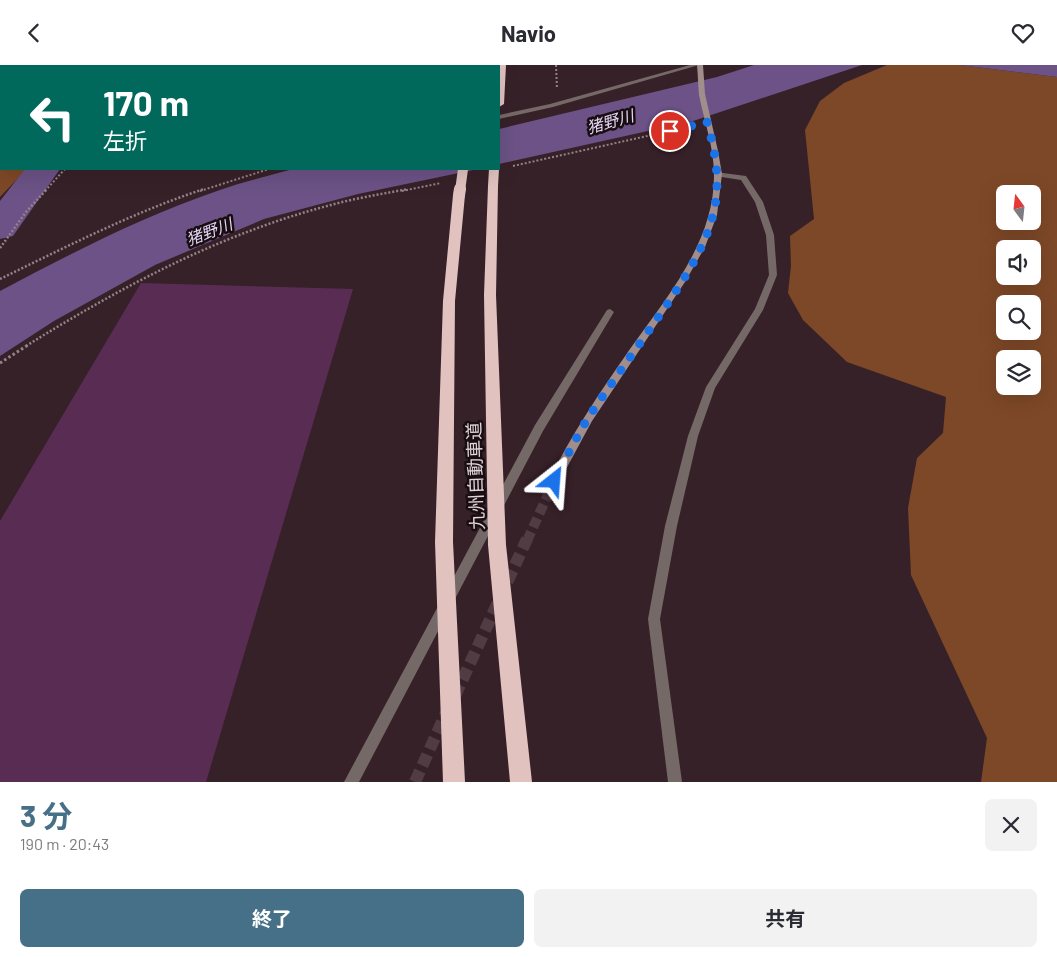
<!DOCTYPE html>
<html lang="ja">
<meta charset="utf-8">
<style>
:root{--surface:#fff;--page:#f2f2f3;--text:#2b2b33;--muted:#7c7c81;--accent:#457087}
body{margin:0;font-family:Barlow,"Noto Sans JP",sans-serif;background:var(--page);color:var(--text);height:100vh;display:flex;flex-direction:column;font-size:19px;white-space:nowrap}
*{box-sizing:border-box;margin:0}
p{font-size:16px;color:var(--muted)}
.icon{flex:none;width:28px;height:28px;fill:none;stroke:currentColor;stroke-width:2;stroke-linecap:round;stroke-linejoin:round}
.map{position:relative;height:717px;overflow:hidden}
.drawer{display:flex;flex-direction:column;background:var(--surface);flex:1}
.drawer>*{flex:none}
.top-card{position:absolute;left:0px;top:0px;width:500px;height:105px;box-shadow:0 5px 20px #0002;background:#00695c;color:#fff;overflow:hidden}
.needle{width:32px;rotate:345deg}
.buttons{position:absolute;left:996px;top:120px;display:grid;gap:10px}
.buttons a{display:grid;place-items:center;width:45px;height:45px;border-radius:8px;background:var(--surface);box-shadow:0 5px 20px #0002;font-size:25px}
.pin{position:absolute;display:grid;place-items:center;width:42px;height:42px;color:#fff;margin:-21px;border:2px solid #fff;border-radius:50%;box-shadow:0 1px 5px #0007}
.me{position:absolute;width:55px;margin:-28px;rotate:28deg;stroke-linejoin:round;filter:drop-shadow(0 0 4px #0008)}
.turn{display:flex;align-items:center;gap:18px;height:105px;padding:0 20px;font-size:22px}
.turn .icon{width:65px;height:65px;stroke-width:2.5}
.turn b{display:block;font-size:35px;line-height:42px}
.round{display:grid;place-items:center;flex:none;width:52px;height:52px;border-radius:8px;background:var(--page)}
.overview{display:flex;align-items:center;justify-content:space-between;height:85px;padding:0 20px}
h1{font-size:30px;font-weight:700;line-height:38px;color:var(--accent)}
.button{display:flex;gap:10px;margin-top:auto;padding:10px 20px}
.button a{flex:1;height:58px;border-radius:8px;background:var(--accent);color:#fff;font-size:20px;font-weight:700;line-height:58px;text-align:center}
.button a+a{background:var(--page);color:var(--text)}
header{display:flex;justify-content:space-between;align-items:center;height:65px;padding:0 20px;background:var(--surface);font-size:22px;font-weight:700}
.map>svg:first-child{display:block}
.forest{fill:#7d4827;fill-rule:evenodd}
.water{fill:#6c5286}
.lines{fill:none;stroke-linecap:round;stroke-linejoin:round}
.river{fill:#6c5286;fill-rule:evenodd}
.building{fill:#592c53}
.secondary-tunnel-far1{stroke:#513c43;stroke-width:10;stroke-dasharray:10 5;stroke-linecap:butt}
.secondary-tunnel{stroke:#513c43;stroke-width:12;stroke-dasharray:12 6;stroke-linecap:butt}
.path-far2{stroke:#958288;stroke-width:2;stroke-dasharray:2 2;stroke-linecap:butt}
.path-far1{stroke:#958288;stroke-width:2.5;stroke-dasharray:2 2;stroke-linecap:butt}
.path{stroke:#958288;stroke-width:3;stroke-dasharray:2.5 2.5;stroke-linecap:butt}
.street{fill:#756967;fill-rule:evenodd}
.secondary{fill:#a18d8b;fill-rule:evenodd}
.highway{fill:#e1c2bf;fill-rule:evenodd}
.highway-bridge-far1{stroke:#e1c2bf;stroke-width:10}
.highway-bridge{stroke:#e1c2bf;stroke-width:12}
.route{stroke:#1a73e8;stroke-width:9;stroke-dasharray:0 16.2}
.labels{text-anchor:middle;dominant-baseline:central;stroke-width:5;stroke-linejoin:round;paint-order:stroke}
.far-water-label{font-size:16px;font-style:italic;fill:#e4d5f5;stroke:#180e11}
.street-label{font-size:18px;fill:#e4d5d9;stroke:#180e11}
</style>
<header><svg class="icon" aria-label="back" viewBox="0 0 24 24"><path d="M15 5l-7 7 7 7"/></svg>Navio<svg class="icon" aria-label="heart" viewBox="0 0 24 24"><path d="M12 20l-8-8c-3-5 5-10 8-4 3-6 11-1 8 4z"/></svg></header>
<div class="map">
<svg width="1057" height="717" viewBox="0 0 1057 717">
<rect width="100%" height="100%" fill="#372128"/>
<path class="forest" d="M0,0h167l-166,1v103h26l-27,28z
M887,0h73l97,12v705h-76l6,-44 -76,-163 -3,-67 9,-50 26,-25 3,-36 -99,-35 -44,-42 -15,-27 3,-27 -1,-30 24,-17 -9,-89 15,-29 24,-18zM1005,129h27v27h-27zM1005,184h27v27h-27zM1005,239h27v27h-27zM1005,294h27v27h-27z"/>
<path class="water" d="M754,0h108l-169,56 -194,43v-35l218,-52z
M960,0h97v12z
M293,104h185l-120,25 -94,25 -109,46 -101,56 -54,35v-65c70,-37 141,-74 217,-100 25,-9 51,-15 76,-22z"/>
<g class="lines">
<path class="river" d="M25,104h35l-47,67 -13,3v-38z"/>
</g>
<path class="building" d="M141,218l212,6 -147,493h-206v-261z"/>
<g class="lines">
<path class="secondary-tunnel-far1" d="M527,476l27,-60"/>
<path class="secondary-tunnel" d="M455,631l72,-157
M415,717l31,-69"/>
<path class="path-far2" d="M556,0l1,24
M513,101l179,-40
M45,126l20,-22
M200,126l69,-22
M402,126l39,-8"/>
<path class="path-far1" d="M0,183l26,-36 21,-23
M0,214c66,-32 134,-67 204,-90
M26,281c95,-59 196,-113 305,-141 25,-7 51,-11 77,-16"/>
<path class="path" d="M0,298l28,-18"/>
<path class="street" d="M690,0h9l-146,42 -54,12v-4l51,-11z
M715,107l31,4 17,26 11,33 3,40 -14,35 -48,78 -17,48 -21,90 -17,93 22,163h-14l-20,-163 17,-93 23,-90 18,-49 49,-78 14,-34 -3,-40 -11,-33 -14,-22 -26,-4z
M610,244l4,3 -71,119 -184,351h-15l191,-357 72,-115z"/>
<path class="secondary" d="M697,0h6l2,29 13,57 4,23 -5,41 -12,32 -20,35 -93,139 -34,63 -4,2 -4,-2 -1,-3c22,-47 52,-90 81,-132 37,-52 85,-108 84,-175 0,-27 -10,-53 -15,-79 -1,-10 -1,-20 -2,-30z"/>
<path class="highway" d="M472,0h8v1h-8z
M498,0h8l-2,39 -5,3z
M493,118l5,3 -2,109 10,250 26,237h-22l-22,-237 -4,-250 4,-109z
M459,127l6,3 -10,106 -2,241 12,240h-22l-8,-240 8,-241 10,-106z"/>
<path class="highway-bridge-far1" d="M493,121l1,-17
M460,126l3,-22"/>
<path class="highway-bridge" d="M459,130l1,-6"/>
</g>
<g class="lines">
<path class="route" d="M554,416c11,-21 22,-43 34,-63 26,-39 54,-77 80,-115 18,-27 37,-56 45,-88 8,-31 3,-62 -6,-93l-37,9"/>
</g>
<g class="labels">
<g class="far-water-label">
<text transform="translate(610 56) rotate(-16)">猪野川</text>
<text transform="translate(209 166) rotate(-21)">猪野川</text>
</g>
<g class="street-label">
<text transform="translate(475 411) rotate(-92)">九州自動車道</text>
</g>
</g>
</svg>
<div class="buttons">
<a><svg class="needle" viewBox="-14 -14 28 28"><path d="M0-13l5 13h-10z" fill="#e53935"/><path d="M0 13l5-13h-10z" fill="#7c7c81"/></svg></a>
<a><svg class="icon" aria-label="sound" viewBox="0 0 24 24"><path d="M4 9h4l5-4v14l-5-4H4zM17 9q2 3 0 6"/></svg></a>
<a><svg class="icon" aria-label="search" viewBox="0 0 24 24"><circle cx="10" cy="10" r="6"/><path d="M15 15l6 6"/></svg></a>
<a><svg class="icon" aria-label="layers" viewBox="0 0 24 24"><path d="M12 4l9 5-9 5-9-5zM3 14l9 5 9-5"/></svg></a>
</div>
<div class="pin" style="left:670px;top:66px;background:#d93025"><svg class="icon" aria-label="arrive" viewBox="0 0 24 24"><path d="M6 21V4h12l-3 4 3 4H6"/></svg></div>
<svg class="me" style="left:554px;top:416px" viewBox="-20 -20 40 40"><path d="M0-17L14 15 0 8-14 15z" fill="#1a73e8" stroke="#fff" stroke-width="4"/></svg>
<div class="top-card">
<div class="turn"><svg class="icon" aria-label="left" viewBox="0 0 24 24"><path d="M17 20v-9H6M10 6l-5 5 5 5"/></svg><div><b>170 m</b>左折</div></div>
</div>
</div>
<section class="drawer">
<div class="overview"><div><h1>3 分</h1><p>190 m · 20:43</p></div><a class="round"><svg class="icon" aria-label="close" viewBox="0 0 24 24"><path d="M6 6l12 12M18 6L6 18"/></svg></a></div>
<div class="button"><a>終了</a><a>共有</a></div>
</section>
